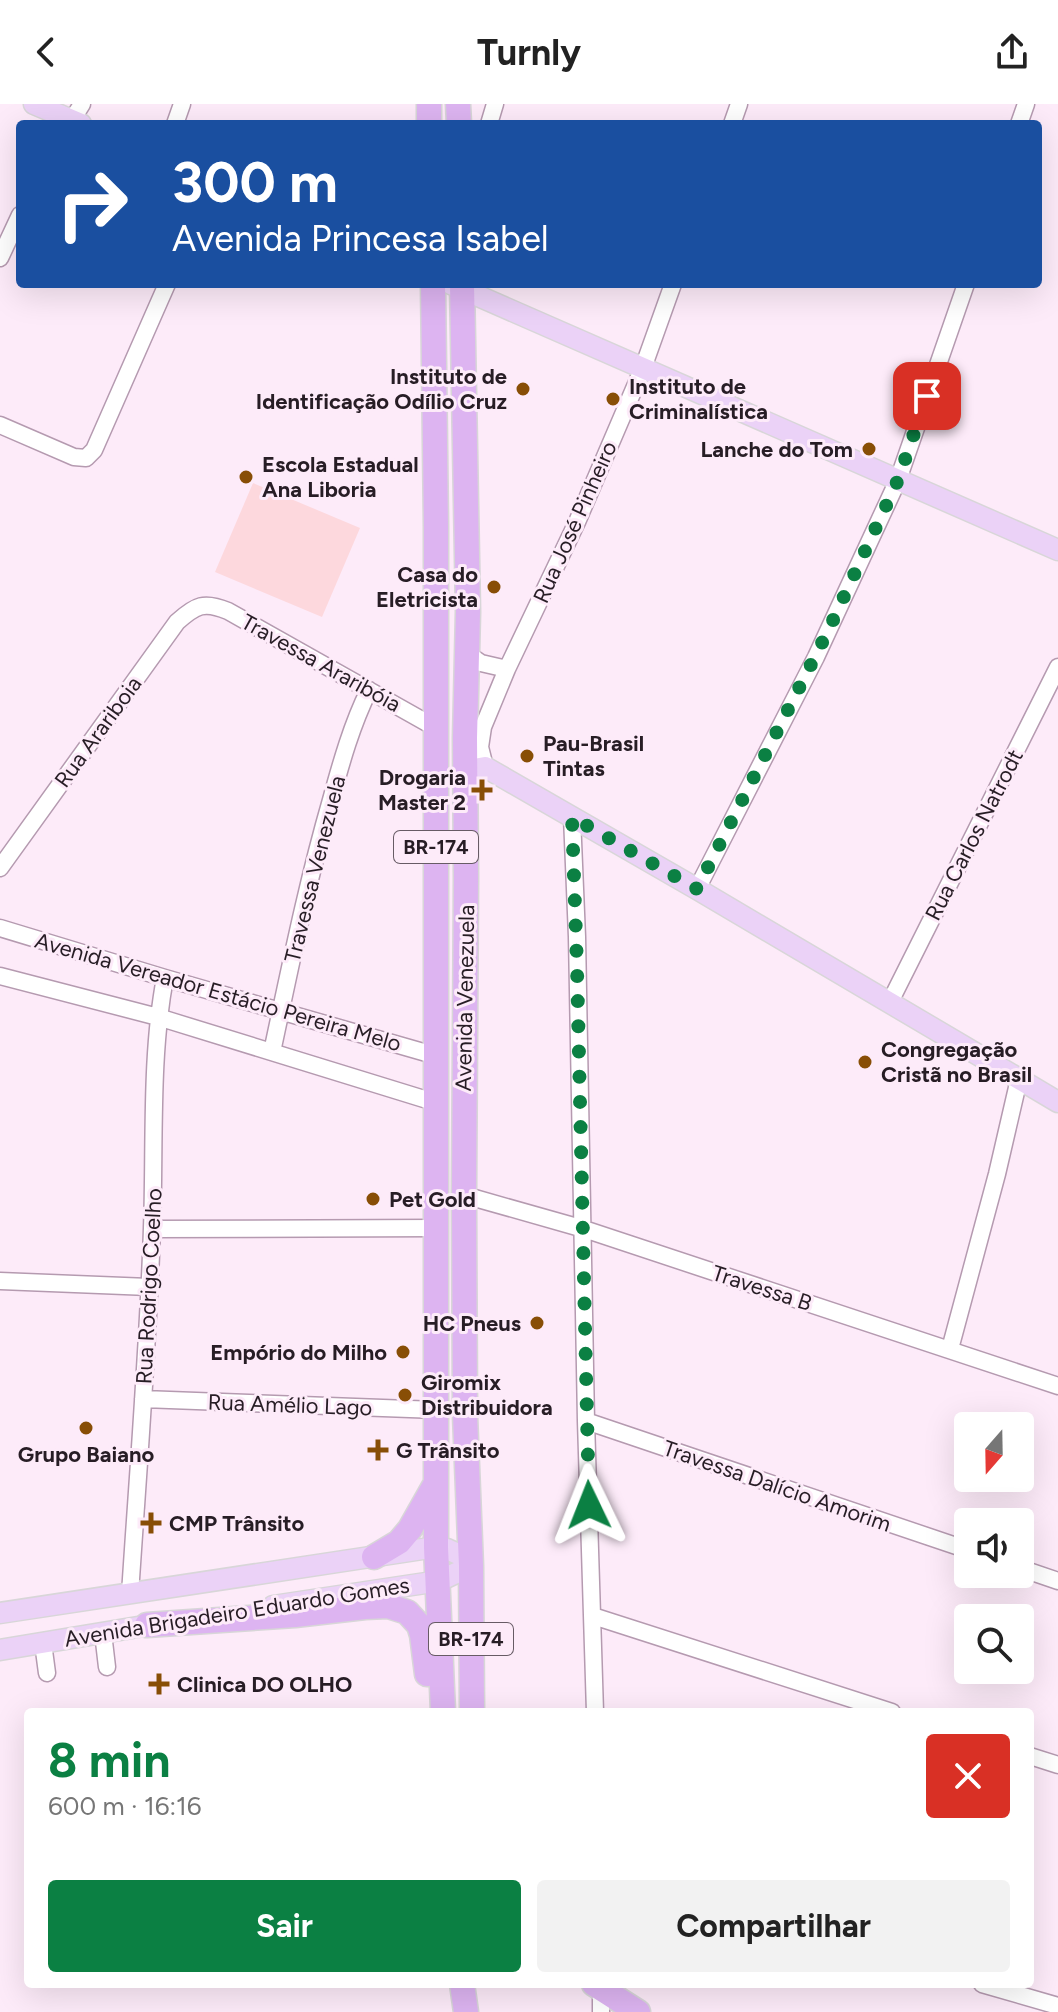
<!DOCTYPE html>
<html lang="pt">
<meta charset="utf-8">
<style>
:root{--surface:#fff;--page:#f2f2f2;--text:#222;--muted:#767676;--accent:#0b8043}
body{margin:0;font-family:Figtree,sans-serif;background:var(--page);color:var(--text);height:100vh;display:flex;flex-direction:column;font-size:30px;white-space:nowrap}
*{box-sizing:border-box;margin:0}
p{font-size:26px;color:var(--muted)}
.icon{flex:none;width:44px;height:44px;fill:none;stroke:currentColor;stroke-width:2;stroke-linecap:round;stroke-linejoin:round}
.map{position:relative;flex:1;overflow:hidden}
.details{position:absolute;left:24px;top:1604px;width:1010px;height:280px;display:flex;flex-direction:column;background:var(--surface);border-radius:8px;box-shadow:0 8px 32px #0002}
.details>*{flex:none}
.banner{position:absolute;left:16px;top:16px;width:1026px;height:168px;border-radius:8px;box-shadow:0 8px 32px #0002;background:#1a4fa0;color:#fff;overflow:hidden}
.needle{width:52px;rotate:200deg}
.fabs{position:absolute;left:954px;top:1308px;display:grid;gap:16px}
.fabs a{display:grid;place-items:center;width:80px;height:80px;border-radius:8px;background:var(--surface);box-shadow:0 8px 32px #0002;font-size:40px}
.pin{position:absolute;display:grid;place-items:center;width:68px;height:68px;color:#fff;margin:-34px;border-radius:16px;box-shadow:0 4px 12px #0006}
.me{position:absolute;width:88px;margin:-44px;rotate:358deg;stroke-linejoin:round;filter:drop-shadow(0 0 6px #0008)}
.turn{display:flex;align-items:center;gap:28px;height:168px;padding:0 24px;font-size:36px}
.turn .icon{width:104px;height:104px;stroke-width:2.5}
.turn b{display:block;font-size:56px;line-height:68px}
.round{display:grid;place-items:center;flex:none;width:84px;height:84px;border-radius:8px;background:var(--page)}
.head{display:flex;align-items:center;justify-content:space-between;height:136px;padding:0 24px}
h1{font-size:48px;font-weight:700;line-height:60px;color:var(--accent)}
.button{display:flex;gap:16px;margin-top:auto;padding:16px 24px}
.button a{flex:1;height:92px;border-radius:8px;background:var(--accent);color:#fff;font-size:32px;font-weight:700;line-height:92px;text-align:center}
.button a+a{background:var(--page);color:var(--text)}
header{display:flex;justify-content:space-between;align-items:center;height:104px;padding:0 24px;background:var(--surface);font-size:36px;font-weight:700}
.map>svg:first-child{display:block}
.green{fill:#fdd8dd}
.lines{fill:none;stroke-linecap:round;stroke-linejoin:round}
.minor-casing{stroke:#b59ab0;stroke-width:19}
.major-casing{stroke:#d8d6d8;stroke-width:23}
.highway-casing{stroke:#d8d6d8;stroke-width:27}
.minor{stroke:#fff;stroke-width:16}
.major{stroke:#ebd2f7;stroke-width:20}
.highway{stroke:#ddb4f1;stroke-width:24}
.route{stroke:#0b8043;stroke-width:14;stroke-dasharray:0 25.2}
.poi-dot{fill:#884e06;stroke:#fdebf9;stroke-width:3}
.labels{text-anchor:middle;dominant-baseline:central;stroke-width:6;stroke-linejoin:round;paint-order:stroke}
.shield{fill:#fdebf9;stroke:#675b65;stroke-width:2}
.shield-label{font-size:20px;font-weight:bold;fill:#271d25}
.poi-label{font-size:22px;font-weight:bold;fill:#271d25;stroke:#fdebf9;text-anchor:start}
.street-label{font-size:22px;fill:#271d25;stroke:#fdebf9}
</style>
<header><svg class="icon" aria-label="back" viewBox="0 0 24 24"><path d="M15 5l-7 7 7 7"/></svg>Turnly<svg class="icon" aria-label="share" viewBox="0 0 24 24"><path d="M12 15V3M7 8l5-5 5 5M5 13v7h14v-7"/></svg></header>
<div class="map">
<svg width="1058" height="1908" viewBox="0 0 1058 1908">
<rect width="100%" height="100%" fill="#fdebf9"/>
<path class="green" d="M253,379l107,45 -38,89 -107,-45z"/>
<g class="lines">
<defs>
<path id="minor" d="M72,16l10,-16
M175,20l7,-20
M489,20l6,-20
M732,20l7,-20
M1019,20l7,-20
M0,154l20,-43
M0,321l74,32 12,1 8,-8 73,-166
M468,550l13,9 26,6
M485,663l-5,-20 3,-20 24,-58 70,-147 66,-154 30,-84
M572,713l5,120 9,484 9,291
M0,764l177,-246c19,-17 27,-21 51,-11l208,117
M697,785l119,-232 82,-177 68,-196
M0,824l165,50 272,78
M0,872l158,41 279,86
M890,898l168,-335
M272,948c18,-84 35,-169 59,-252 10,-37 21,-76 38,-110
M464,1091l120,34 474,157
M152,1125l285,-1
M0,1177l149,6
M950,1245l47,-175 22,-95
M143,1295l294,11
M586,1317l382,129
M1020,1464l38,13
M130,1490c8,-122 18,-244 22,-366 3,-82 -2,-171 13,-250
M593,1512l299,96
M103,1529l4,34
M43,1539l4,30
M1030,1652l28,9
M982,1880l76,22
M601,1908v-24"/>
<path id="major" d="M34,0l47,20
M451,180l607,266
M466,673l8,-8 11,-2 212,122 361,213
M273,1502l166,-25 32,-15
M0,1509l436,-66 11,2 24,11
M0,1546l162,-27"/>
<path id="highway" d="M429,0v20
M458,0l1,20
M433,180l3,243v1020l7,165
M462,180l6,328 -3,126 1,140 -2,317 1,220 6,151 1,146
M374,1453l25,-15 11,-13 26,-46
M147,1521l148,-10 70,-8 23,-1 19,6 12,13 3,10 5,39
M462,1880l4,28
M594,1880l44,28"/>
</defs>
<use href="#minor" class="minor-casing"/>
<use href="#major" class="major-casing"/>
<use href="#highway" class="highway-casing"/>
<use href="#minor" class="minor"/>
<use href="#major" class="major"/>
<use href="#highway" class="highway"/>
</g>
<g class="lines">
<path class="route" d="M589,1401l-12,-539 -5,-149 125,72 131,-258 70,-151 29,-84"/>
</g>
<g class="poi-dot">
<circle cx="523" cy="285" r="8"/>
<circle cx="613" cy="295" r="8"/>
<circle cx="869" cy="345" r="8"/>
<circle cx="246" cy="373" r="8"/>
<circle cx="494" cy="483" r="8"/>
<circle cx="527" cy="652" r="8"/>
<path d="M478 674h8v8h8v8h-8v8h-8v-8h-8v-8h8z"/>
<circle cx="865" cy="958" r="8"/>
<circle cx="373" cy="1095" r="8"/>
<circle cx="537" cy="1219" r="8"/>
<circle cx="403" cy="1248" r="8"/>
<circle cx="405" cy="1291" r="8"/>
<circle cx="86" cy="1324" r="8"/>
<path d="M374 1334h8v8h8v8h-8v8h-8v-8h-8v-8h8z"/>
<path d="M147 1407h8v8h8v8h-8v8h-8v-8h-8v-8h8z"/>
<path d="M155 1568h8v8h8v8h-8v8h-8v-8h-8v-8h8z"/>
</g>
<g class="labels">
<g class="shield">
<rect x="394" y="727" width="84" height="32" rx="6"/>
<rect x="429" y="1519" width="84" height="32" rx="6"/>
</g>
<g class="shield-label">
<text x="436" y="743">BR-174</text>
<text x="471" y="1535">BR-174</text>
</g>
<g class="poi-label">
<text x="507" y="272" text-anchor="end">Instituto de<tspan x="507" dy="25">Identificação Odílio Cruz</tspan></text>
<text x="629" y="282">Instituto de<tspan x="629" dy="25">Criminalística</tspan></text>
<text x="853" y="345" text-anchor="end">Lanche do Tom</text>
<text x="262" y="360">Escola Estadual<tspan x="262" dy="25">Ana Liboria</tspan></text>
<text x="478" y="470" text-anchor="end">Casa do<tspan x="478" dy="25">Eletricista</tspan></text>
<text x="543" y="639">Pau-Brasil<tspan x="543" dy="25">Tintas</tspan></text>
<text x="466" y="673" text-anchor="end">Drogaria<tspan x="466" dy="25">Master 2</tspan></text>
<text x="881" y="945">Congregação<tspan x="881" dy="25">Cristã no Brasil</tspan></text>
<text x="389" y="1095">Pet Gold</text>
<text x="521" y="1219" text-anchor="end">HC Pneus</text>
<text x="387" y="1248" text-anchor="end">Empório do Milho</text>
<text x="421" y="1278">Giromix<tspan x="421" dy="25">Distribuidora</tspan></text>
<text x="396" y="1346">G Trânsito</text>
<text x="86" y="1350" text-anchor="middle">Grupo Baiano</text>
<text x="169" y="1419">CMP Trânsito</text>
<text x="177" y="1580">Clinica DO OLHO</text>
</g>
<g class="street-label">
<text transform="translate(575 418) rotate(-66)">Rua José Pinheiro</text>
<text transform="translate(321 559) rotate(29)">Travessa Araribóia</text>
<text transform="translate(98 628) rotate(-54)">Rua Arariboia</text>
<text transform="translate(974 731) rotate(-63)">Rua Carlos Natrodt</text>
<text transform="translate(315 765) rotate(-76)">Travessa Venezuela</text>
<text transform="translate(218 888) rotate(16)">Avenida Vereador Estácio Pereira Melo</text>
<text transform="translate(465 894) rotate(-89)">Avenida Venezuela</text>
<text transform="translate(149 1182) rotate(-87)">Rua Rodrigo Coelho</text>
<text transform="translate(762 1184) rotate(18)">Travessa B</text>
<text transform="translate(290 1301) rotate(2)">Rua Amélio Lago</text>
<text transform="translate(777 1382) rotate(19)">Travessa Dalício Amorim</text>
<text transform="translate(237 1508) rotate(-9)">Avenida Brigadeiro Eduardo Gomes</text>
</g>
</g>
</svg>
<div class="fabs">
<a><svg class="needle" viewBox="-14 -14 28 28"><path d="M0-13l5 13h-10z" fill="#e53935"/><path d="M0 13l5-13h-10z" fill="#767676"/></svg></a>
<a><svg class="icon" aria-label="sound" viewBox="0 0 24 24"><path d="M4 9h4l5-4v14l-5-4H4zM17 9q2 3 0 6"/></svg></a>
<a><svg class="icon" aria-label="search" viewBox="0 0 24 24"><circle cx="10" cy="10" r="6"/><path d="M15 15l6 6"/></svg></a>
</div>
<div class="pin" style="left:927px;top:292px;background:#d93025"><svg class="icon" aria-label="arrive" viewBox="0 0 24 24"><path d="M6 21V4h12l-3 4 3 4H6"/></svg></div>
<svg class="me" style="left:589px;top:1401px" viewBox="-20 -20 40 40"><path d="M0-17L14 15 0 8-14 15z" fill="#0b8043" stroke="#fff" stroke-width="4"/></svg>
<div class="banner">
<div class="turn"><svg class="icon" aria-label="right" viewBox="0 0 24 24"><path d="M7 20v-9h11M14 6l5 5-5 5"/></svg><div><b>300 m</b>Avenida Princesa Isabel</div></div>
</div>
<section class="details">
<div class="head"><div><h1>8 min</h1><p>600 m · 16:16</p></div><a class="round" style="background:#d93025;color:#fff"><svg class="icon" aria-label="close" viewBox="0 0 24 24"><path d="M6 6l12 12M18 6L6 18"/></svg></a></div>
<div class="button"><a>Sair</a><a>Compartilhar</a></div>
</section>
</div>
